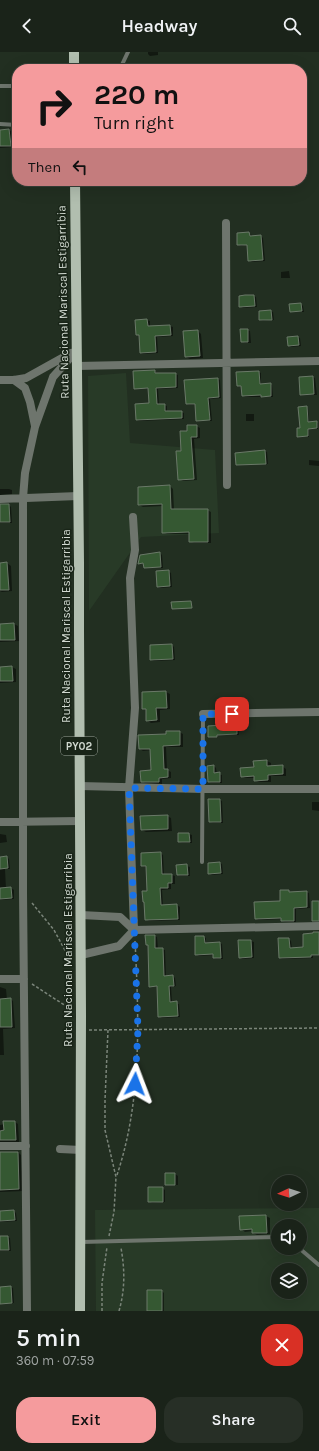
<!DOCTYPE html>
<meta charset="utf-8">
<style>
:root{--surface:#1a2319;--page:#272f26;--text:#f1f3f6;--muted:#9fa4a2;--line:#384038;--accent:#f59b9d}
body{margin:0;font-family:Karla,sans-serif;background:var(--page);color:var(--text);height:100vh;display:flex;flex-direction:column;font-size:15px;white-space:nowrap}
*{box-sizing:border-box;margin:0}
p{font-size:13px;color:var(--muted)}
.icon{flex:none;width:22px;height:22px;fill:none;stroke:currentColor;stroke-width:2;stroke-linecap:round;stroke-linejoin:round}
.map{position:relative;height:1259px;overflow:hidden}
.sheet{display:flex;flex-direction:column;background:var(--surface);flex:1}
.sheet>*{flex:none}
.hud{position:absolute;left:12px;top:12px;width:295px;height:122px;border-radius:16px;box-shadow:0 4px 16px #0002,0 0 0 1px var(--line);background:#f59b9d;color:#111;overflow:hidden}
.needle{width:26px;rotate:266deg}
.buttons{position:absolute;left:271px;top:1123px;display:grid;gap:8px}
.buttons a{display:grid;place-items:center;width:36px;height:36px;border-radius:50%;background:var(--surface);box-shadow:0 4px 16px #0002,0 0 0 1px var(--line);font-size:20px}
.pin{position:absolute;display:grid;place-items:center;width:34px;height:34px;color:#fff;margin:-17px;border-radius:8px;box-shadow:0 2px 6px #0006}
.me{position:absolute;width:44px;margin:-22px;rotate:3deg;stroke-linejoin:round;filter:drop-shadow(0 0 3px #0008)}
.turn{display:flex;align-items:center;gap:14px;height:84px;padding:0 16px;font-size:18px}
.turn .icon{width:52px;height:52px;stroke-width:2.5}
.turn b{display:block;font-size:28px;line-height:34px}
.then{display:flex;align-items:center;height:38px;padding:0 16px;background:#0003;gap:8px;font-size:15px}
.round{display:grid;place-items:center;flex:none;width:42px;height:42px;border-radius:16px;background:var(--page)}
.head{display:flex;align-items:center;justify-content:space-between;height:68px;padding:0 16px}
h1{font-size:24px;font-weight:600;line-height:30px}
.primary-button{display:flex;gap:8px;margin-top:auto;padding:8px 16px}
.primary-button a{flex:1;height:46px;border-radius:16px;background:var(--accent);color:#111;font-size:16px;font-weight:600;line-height:46px;text-align:center}
.primary-button a+a{background:var(--page);color:var(--text)}
header{display:flex;justify-content:space-between;align-items:center;height:52px;padding:0 16px;background:var(--surface);font-size:18px;font-weight:600}
.map>svg:first-child{display:block}
.built{fill:#283a27;fill-rule:evenodd}
.shadow{fill:#0007}
.building{fill:#355832;stroke:#6a7968}
.lines{fill:none;stroke-linecap:round;stroke-linejoin:round}
.path{stroke:#7b857a;stroke-width:1.5;stroke-dasharray:3 2;stroke-linecap:butt}
.service{stroke:#6e756d;stroke-width:4}
.minor{stroke:#6e756d;stroke-width:8}
.primary{stroke:#b1beaf;stroke-width:10}
.route{stroke:#1a73e8;stroke-width:7;stroke-dasharray:0 12.6}
.labels{text-anchor:middle;dominant-baseline:central;stroke-width:3;stroke-linejoin:round;paint-order:stroke}
.shield{fill:#192518;stroke:#9aa399;stroke-width:1}
.shield-label{font-size:11px;font-weight:bold;fill:#d1d9d0}
.street-label{font-size:12px;fill:#d1d9d0;stroke:#192518}
</style>
<header><svg class="icon" aria-label="back" viewBox="0 0 24 24"><path d="M15 5l-7 7 7 7"/></svg>Headway<svg class="icon" aria-label="search" viewBox="0 0 24 24"><circle cx="10" cy="10" r="6"/><path d="M15 15l6 6"/></svg></header>
<div class="map">
<svg width="319" height="1259" viewBox="0 0 319 1259">
<rect width="100%" height="100%" fill="#222f21"/>
<path class="built" d="M126,321l4,70 85,7 4,83 -78,4 -52,74 -1,-235z
M319,1156v103h-223l-1,-101zM278,1174h22v22h-22zM278,1218h22v22h-22z"/>
<path class="shadow" d="M148,0h10v3l-8,1 -2,-2z
M9,78l3,2 1,15 -13,1v-17z
M249,182l3,1v2l9,-1 2,2 2,23 -13,1 -3,-2 -1,-15 -7,1 -3,-2z
M289,219l1,7h-9v-6z
M254,244l2,1 1,10 -14,1 -3,-2z
M301,252l2,2 1,6h-11l-2,-1z
M271,259l2,1 1,8 -11,1 -3,-1z
M147,268l3,1v6l20,-1 3,1v9l-16,1 1,16 -15,1 -2,-1 -1,-17 -3,-2 -1,-13z
M247,278l3,1 1,12h-6l-3,-2z
M198,279l3,3 2,24 -13,1 -4,-2z
M298,285l2,1 1,8 -10,1 -2,-2z
M155,319l2,3h18l3,1v13l-20,1 1,16h5l3,1v6h14l3,1v6l-45,2 -2,-1 13,-16 -1,-15h-11l-3,-1z
M259,320l2,1v12h11l1,12h-28l-2,-2 -1,-8 -4,-1z
M313,325l2,1 2,17h-13l-3,-1z
M218,327l2,1 1,18 -11,1 2,22h-12l-3,-1 -1,-15h-7l-2,-1z
M306,355l2,1 1,15h9v6h-9v8h-11z
M246,362h8v7h-8z
M196,374l4,2v10l-6,1 3,41 -14,1 -4,-2 4,-27 5,-20z
M265,399l2,1 1,12 -29,1 -2,-1z
M309,408l10,1v5l-10,-1z
M170,434l3,3 1,21h33l4,2v31h-17l-4,-2v-7h-23l-4,-2v-26l-20,1 -4,-2z
M0,437h9l3,1v4l-12,1z
M0,453h9l2,2 1,16h-12z
M160,501l2,2 1,13h-16l-2,-1 -1,-3 -5,-1 2,-7z
M7,511l4,3 1,25 -10,1 -2,-1v-27z
M168,519l3,2 1,14 -11,1 -3,-1z
M191,550l1,6 -19,1 -1,-6z
M14,572l4,2 1,15 -19,1v-17z
M172,593l2,2 1,13 -21,1 -3,-1z
M12,615l4,2v13l-16,1v-15z
M166,640l4,2v15l-10,1v12l-9,1 -4,-3v-10l-4,-2z
M237,673l1,1 1,9h-21v2h-9z
M179,680l4,2v13h-17l1,23 4,2v6l-9,1v5l-17,-1 -3,-2 10,-10v-21l-9,1 -3,-2 27,-14z
M267,709l4,2v4l11,-1 4,3v7h-15v6h-12l-4,-2v-2h-10l-3,-2z
M214,714l2,2 1,6 5,1v8h-11l-2,-1z
M220,748l2,1 1,22h-10l-3,-1z
M312,750h7v9l-7,-1z
M167,764l4,2 1,13 -26,1 -4,-2z
M0,782l6,1 1,7 -7,1z
M179,782h10l3,1v8h-10l-3,-1z
M160,801l3,2 1,20h8l3,1v8h-4v5l-9,1 1,16 14,-1 3,2v13l-31,1 -3,-2 -1,-16 -1,-1 4,-10 -1,-25 -5,-1z
M7,805l2,2 1,10h-5l1,20 5,-1 3,2v9l-14,1v-42z
M220,811l2,1 1,10 -11,1 -3,-2z
M187,814l3,1v9h-10l-2,-1z
M288,839l3,2 15,-1 3,1 1,15 -14,1v13h-11l-3,-1v-2l-24,1 -2,-2 25,-16z
M319,880v24h-6v2l-31,1 -2,-1 9,-19 2,2 1,8 12,-1 10,-15z
M155,884l2,1 1,12 7,1 1,27 7,-1 2,2 1,8 -5,1 1,16 7,1 1,13 -18,1 -3,-2 -1,-29h-6l-2,-1 -1,-41 -2,-1z
M204,885l2,1v6l14,-1 2,1 1,15h-7l-2,-1v-3l-15,1 -3,-2z
M239,889h12l3,1v16l-12,1 -2,-2z
M0,935l6,2 1,11 3,-1 3,2 2,27 -12,1 1,26h-4z
M15,1070l3,2 1,18 -18,1 -1,2v-20z
M0,1100h18l3,3 2,36 -23,1z
M166,1122h9l3,2v9h-9l-3,-1z
M162,1136l3,2v12l-13,1 -3,-2z
M14,1159l2,2 1,8 -17,1v-10z
M266,1164l4,2v16l-13,1 -4,-2v-2l-8,1 -4,-3z
M0,1185h8l2,1 1,13h-11z
M11,1235l2,1 1,15 -14,1v-16z
M162,1239l2,2v18h-16z"/>
<path class="building" d="M9,77l2,17h-11v-16z
M249,180l1,4 11,-1 2,25 -15,1 -1,-16h-10v-12z
M245,243h9l1,11 -16,1v-11z
M301,251l1,8 -12,1 -1,-8z
M271,258l1,10h-13v-9z
M147,267l1,7 22,-1 1,10 -16,1 1,16 -16,1 -1,-18h-3l-1,-15z
M240,277h8v13h-7z
M198,278l2,26 -15,1 -2,-26z
M298,284l1,9 -11,1 -1,-9z
M155,318v3h21v14l-20,1 1,16h8v7h17v7l-46,2 -1,-16 14,-1 -1,-15 -14,1 -1,-18z
M259,319l1,13 11,-1v13l-10,1v-2l-19,1 -1,-10h-4l-1,-14z
M313,324l1,18 -14,1 -1,-18z
M218,326l1,19 -11,1 2,22 -14,1 -1,-17h-9l-2,-24z
M307,354l1,16 9,-1v7l-9,1v7l-11,1v-9h3l-2,-21z
M187,373h10v12h-6l3,42 -16,1 -2,-29h5l-1,-20h7z
M265,398l1,14 -30,1 -1,-12z
M170,433l1,24h37v33h-19v-10l-27,1v-29l-24,1v-18z
M0,452h9l1,18h-10z
M160,500l1,15 -17,1 -1,-5 -5,1 2,-9z
M7,510l2,28h-9v-27z
M169,518l1,16 -13,1 -1,-16z
M191,549l1,7 -20,1 -1,-7z
M14,571l1,17h-15v-16z
M172,592l1,15 -23,1v-15z
M12,614l1,15h-13v-14z
M166,639l1,17h-11l1,12 -11,1v-12h-4v-17z
M237,672v10l-20,1v2h-9v-11z
M166,679h14v14l-17,1 1,23h4v8l-9,1v4h-18l-1,-11 11,-1 -1,-21h-11l-1,-14 28,-1z
M267,708v6l16,-1v9l-15,1v5l-14,1v-5l-13,1 -1,-9 14,-1 -1,-6z
M214,713v8l6,-1v10h-12l-1,-16z
M208,747h12l1,23h-12z
M168,763v14l-27,1 -1,-14z
M178,781h11l1,9h-12z
M161,800l1,22h10v9h-4v5h-8l1,17 16,-1 1,15 -33,1 -1,-18h-1l-1,-11h5l-1,-25h-5v-13z
M7,804l1,12 -8,1v-12z
M220,810l1,11 -13,1v-11z
M187,812l1,11h-11l-1,-10z
M11,835l1,11 -12,1v-11z
M280,838h9v2l18,-1v16l-13,1v13h-13v-3l-26,1 -1,-17 26,-1z
M312,849h7v20h-7z
M313,880h6v23h-8v2l-32,1 -1,-20h11l1,10 13,-1v-13l10,-1z
M145,883h10v13h8l1,28 9,-1 1,11h-5l1,16 7,-1 1,15 -20,1 -1,-31 -8,1 -1,-42h-2z
M195,884h9l1,7 15,-1 1,16h-8v-4l-18,1z
M238,888h13l1,17 -13,1z
M11,946l1,29h-12v-28z
M3,1069h12l1,19h-16v-9l4,-1z
M0,1100h18l1,37 -19,1z
M165,1121h10v12h-10z
M148,1135h15v15h-15z
M14,1158l1,10 -15,1v-10z
M266,1163l1,18h-15v-4l-12,1 -1,-14z
M0,1184h8l1,14h-9z
M11,1234l1,17 -12,1v-17z
M147,1238h15v21h-15z"/>
<g class="lines">
<path class="path" d="M32,851l22,27 13,24 4,3
M32,932l40,26
M89,978l230,-2
M108,978l-3,70v30l11,47 -2,35 -5,24
M117,1123c25,-75 22,-155 18,-234
M102,1259v-28l5,-36
M119,1259c6,-21 6,-41 2,-63"/>
<path class="service" d="M120,17l8,-17
M0,34h17
M0,72l17,1
M202,810l1,-148
M81,1190l197,-5
M299,1196l20,17"/>
<path class="minor" d="M226,171l1,262
M77,314l242,-5
M0,328h14l12,-2 45,-25
M14,328l11,8 5,14 5,24
M0,447l78,-3
M203,662l116,-2
M80,734l123,3h116
M0,770l80,-1
M81,863l39,2 14,13 185,-4
M81,903l38,-9 15,-16 -5,-142 6,-80 -5,-130 5,-28 -2,-33
M0,927h24
M0,1094h26
M60,1097l21,1
M27,1259l-4,-419v-394l2,-25 10,-46 18,-50 24,-27"/>
<path class="primary" d="M74,0v17
M75,129l4,381v68l2,386 -1,295"/>
</g>
<g class="lines">
<path class="route" d="M135,1032l3,-54 -9,-242 74,1v-75h29"/>
</g>
<g class="labels">
<rect class="shield" x="61" y="685" width="36" height="18" rx="3"/>
<g class="shield-label">
<text x="79" y="694">PY02</text>
</g>
<g class="street-label">
<text transform="translate(63 250) rotate(-91)">Ruta Nacional Mariscal Estigarribia</text>
<text transform="translate(66 574) rotate(-90)">Ruta Nacional Mariscal Estigarribia</text>
<text transform="translate(68 898) rotate(-90)">Ruta Nacional Mariscal Estigarribia</text>
</g>
</g>
</svg>
<div class="buttons">
<a><svg class="needle" viewBox="-14 -14 28 28"><path d="M0-13l5 13h-10z" fill="#e53935"/><path d="M0 13l5-13h-10z" fill="#9fa4a2"/></svg></a>
<a><svg class="icon" aria-label="sound" viewBox="0 0 24 24"><path d="M4 9h4l5-4v14l-5-4H4zM17 9q2 3 0 6"/></svg></a>
<a><svg class="icon" aria-label="layers" viewBox="0 0 24 24"><path d="M12 4l9 5-9 5-9-5zM3 14l9 5 9-5"/></svg></a>
</div>
<div class="pin" style="left:232px;top:662px;background:#d93025"><svg class="icon" aria-label="arrive" viewBox="0 0 24 24"><path d="M6 21V4h12l-3 4 3 4H6"/></svg></div>
<svg class="me" style="left:135px;top:1032px" viewBox="-20 -20 40 40"><path d="M0-17L14 15 0 8-14 15z" fill="#1a73e8" stroke="#fff" stroke-width="4"/></svg>
<div class="hud">
<div class="turn"><svg class="icon" aria-label="right" viewBox="0 0 24 24"><path d="M7 20v-9h11M14 6l5 5-5 5"/></svg><div><b>220 m</b>Turn right</div></div>
<div class="then">Then<svg class="icon" aria-label="left" viewBox="0 0 24 24"><path d="M17 20v-9H6M10 6l-5 5 5 5"/></svg></div>
</div>
</div>
<section class="sheet">
<div class="head"><div><h1>5 min</h1><p>360 m · 07:59</p></div><a class="round" style="background:#d93025;color:#fff"><svg class="icon" aria-label="close" viewBox="0 0 24 24"><path d="M6 6l12 12M18 6L6 18"/></svg></a></div>
<div class="primary-button"><a>Exit</a><a>Share</a></div>
</section>
